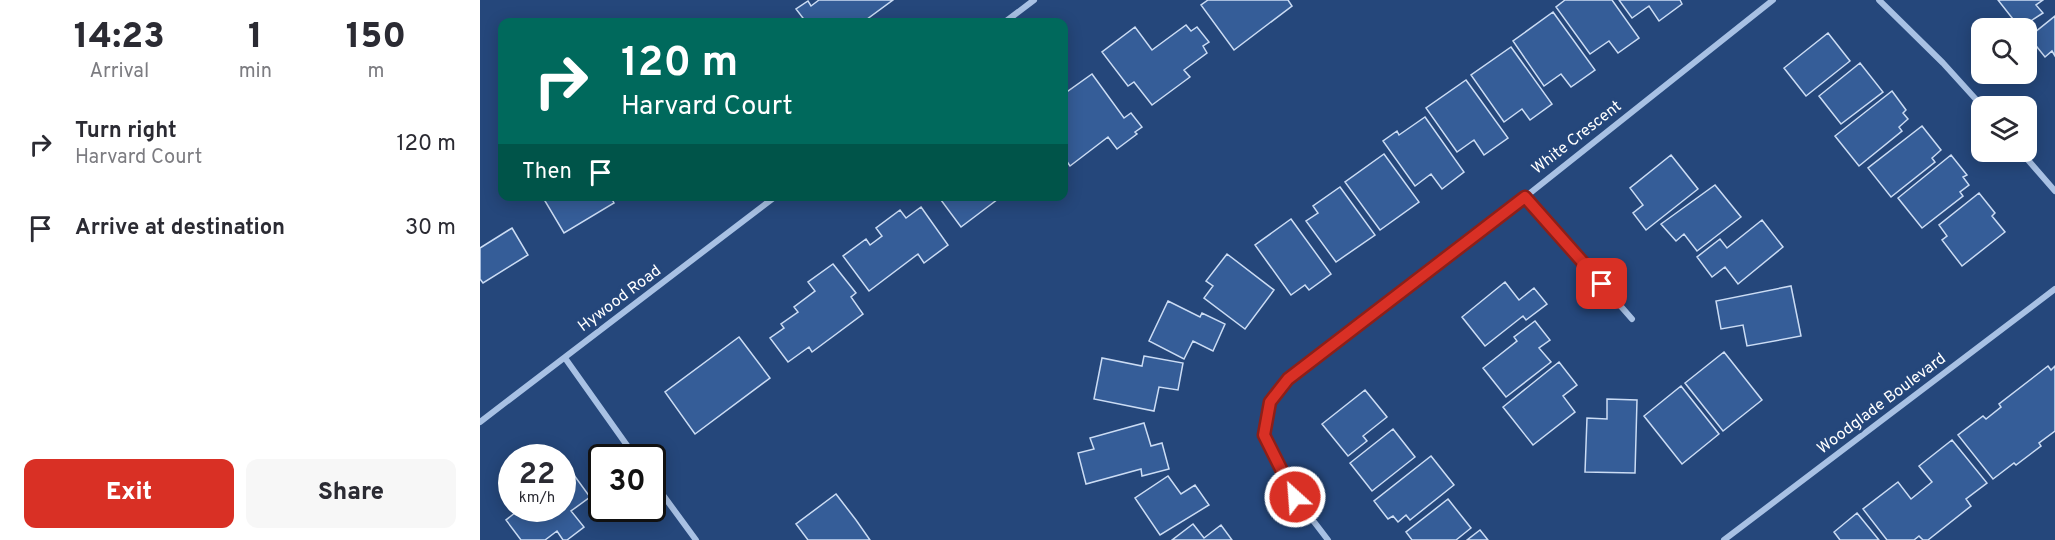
<!DOCTYPE html>
<style>
:root{--surface:#fff;--page:#f7f7f7;--text:#2b2b33;--muted:#7c7c81;--accent:#d93025}
body{margin:0;font-family:Overpass,sans-serif;background:var(--page);color:var(--text);height:100vh;display:flex;flex-direction:column;font-size:22px;white-space:nowrap}
*{box-sizing:border-box;margin:0}
p{font-size:20px;color:var(--muted)}
.icon{flex:none;width:33px;height:33px;fill:none;stroke:currentColor;stroke-width:2;stroke-linecap:round;stroke-linejoin:round}
.map{position:relative;flex:1;overflow:hidden}
.sheet{display:flex;flex-direction:column;background:var(--surface);width:480px}
.sheet>*{flex:none}
.guide{position:absolute;left:18px;top:18px;width:570px;height:183px;border-radius:12px;box-shadow:0 3px 15px #0003;background:#00695c;color:#fff;overflow:hidden}
.tools{position:absolute;left:1491px;top:18px;display:grid;gap:12px}
.tools a{display:grid;place-items:center;width:66px;height:66px;border-radius:12px;background:var(--surface);box-shadow:0 3px 15px #0003;font-size:30px}
.speed{position:absolute;left:18px;top:444px;display:flex;gap:12px;font-size:30px;font-weight:700;text-align:center}
.speed>*{display:grid;place-content:center;width:78px;height:78px;border-radius:50%;background:var(--surface);box-shadow:0 3px 15px #0003;line-height:1}
.speed small{font-size:15px;font-weight:400}
.speed .limit{border:3px solid #111;border-radius:9px;background:#fff;color:#111}
.pin{position:absolute;display:grid;place-items:center;width:51px;height:51px;color:#fff;margin:-26px;border-radius:12px;box-shadow:0 3px 9px #0006}
.me{position:absolute;width:66px;margin:-33px;rotate:334deg;stroke-linejoin:round;filter:drop-shadow(0 0 4px #0008)}
.turn{display:flex;align-items:center;gap:21px;height:126px;padding:0 24px;font-size:27px}
.turn .icon{width:78px;height:78px;stroke-width:2.5}
.turn b{display:block;font-size:42px;line-height:51px}
.then{display:flex;align-items:center;height:57px;padding:0 24px;background:#0003;gap:12px;font-size:22px}
.eta{display:flex;justify-content:space-evenly;align-items:center;height:102px;text-align:center}
.eta b{font-size:36px;font-weight:800;line-height:42px}
.cta{display:flex;gap:12px;margin-top:auto;padding:12px 24px}
.cta a{flex:1;height:69px;border-radius:12px;background:var(--accent);color:#fff;font-size:24px;font-weight:800;line-height:69px;text-align:center}
.cta a+a{background:var(--page);color:var(--text)}
ul{padding:0;list-style:none}
li{display:flex;align-items:center;gap:18px;height:84px;padding:0 24px}
li div{flex:1}
li b{display:block;font-size:22px}
li em{font-style:normal}
main{display:flex;flex:1;min-height:0}
.map>svg:first-child{display:block}
.building{fill:#355d98;stroke:#cbdcf4;stroke-width:1.5}
.lines{fill:none;stroke-linecap:round;stroke-linejoin:round}
.minor{stroke:#a8c1e4;stroke-width:6}
.route-casing{stroke:#8d1f18;stroke-width:15}
.route{stroke:#d93025;stroke-width:10}
.labels{text-anchor:middle;dominant-baseline:central;stroke-width:6;stroke-linejoin:round;paint-order:stroke}
.street-label{font-size:16px;fill:#fff;stroke:#25477b}
</style>
<main>
<section class="sheet">
<div class="eta">
<div><b>14:23</b><p>Arrival</p></div>
<div><b>1</b><p>min</p></div>
<div><b>150</b><p>m</p></div>
</div>
<ul>
<li><svg class="icon" aria-label="right" viewBox="0 0 24 24"><path d="M7 20v-9h11M14 6l5 5-5 5"/></svg><div><b>Turn right</b><p>Harvard Court</p></div><em>120 m</em></li>
<li><svg class="icon" aria-label="arrive" viewBox="0 0 24 24"><path d="M6 21V4h12l-3 4 3 4H6"/></svg><div><b>Arrive at destination</b></div><em>30 m</em></li>
</ul>
<div class="cta"><a>Exit</a><a>Share</a></div>
</section>
<div class="map">
<svg width="1575" height="540" viewBox="0 0 1575 540">
<rect width="100%" height="100%" fill="#25477b"/>
<path class="building" d="M339,0h74l-30,22h-57l-10,-13 12,-8 3,5z
M728,0h80l4,6 -58,44 -33,-45z
M1085,0h47l27,38 -21,15 -9,-12 -19,13 -34,-47z
M1139,0h61l2,4 -23,17 -10,-15 -17,12z
M1518,0h45l-7,5 7,8 -23,15z
M1073,12l42,58 -24,17 -10,-13 -17,12 -31,-45z
M1575,16v40l-3,-5 -7,6 -16,-20z
M706,25l5,6 6,-4 12,15 -6,4 4,7 -23,17 6,7 -38,28 -18,-23 -6,4 -26,-34 33,-25 17,23z
M1348,33l22,28 -44,35 -22,-28z
M1031,47l41,57 -22,16 -8,-11 -18,13 -33,-47z
M1380,63l23,29 -42,32 -22,-28z
M612,74l32,44 7,-5 11,14 -7,5 2,2 -20,15 -9,-12 -38,29 -6,-9v-63z
M986,80l42,58 -24,17 -10,-15 -17,12 -31,-44z
M1412,91l14,19 -3,3 5,6 -9,8 3,4 -43,35 -24,-30z
M945,117l39,55 -22,17 -11,-15 -16,12 -32,-45 14,-10 2,4z
M1442,126l19,24 -9,8 3,4 -44,35 -23,-29z
M904,154l35,48 -39,28 -35,-48z
M1191,155l27,34 -52,41 -13,-17 10,-8 -13,-17z
M1471,155l16,20 -4,2 6,8 -9,7 3,4 -41,32 -24,-30z
M1235,185l26,32 -44,34 -13,-17 -8,7 -15,-17z
M860,187l35,48 -39,27 -30,-41 12,-8 -5,-7z
M1499,193l16,20 -3,3 13,16 -43,34 -20,-26 5,-4 -8,-11z
M72,196h58l4,7 -50,30 -19,-32z
M458,196h64l-41,31z
M441,207l27,38 -24,18 -6,-9 -49,37 -26,-35 23,-17 4,6 12,-9 -6,-8 24,-18 6,8z
M811,219l40,55 -22,16 -4,-5 -14,10 -36,-50z
M1282,220l21,27 -45,37 -13,-17 -13,10 -15,-20 23,-18 7,9z
M32,228l16,27 -45,28 -3,-4v-31z
M747,254l47,36 -29,39 -41,-31 9,-12 -7,-5z
M353,264l23,29 -5,4 12,17 -51,38 -3,-5 -21,15 -18,-24 14,-10 -3,-4 17,-12 -4,-5 21,-16 -7,-9z
M1025,282l14,18 15,-12 13,16 -21,16 -3,-4 -38,30 -23,-29z
M1311,286l10,50 -54,10 -4,-21 -22,4 -5,-28z
M688,301l32,16 2,-4 23,11 -12,27 -20,-10 -9,18 -35,-18z
M1055,321l15,19 -11,8 12,14 -45,35 -23,-29 34,-27 -3,-4z
M259,337l31,41 -75,56 -30,-42z
M1244,352l38,48 -39,31 -38,-48z
M664,356l39,7 -5,27 -19,-3 -5,24 -60,-12 8,-41 40,8z
M1079,362l18,23 -14,11 12,16 -42,33 -30,-38z
M1568,366l3,4 4,-4v65l-16,12 2,3 -25,19 -2,-2 -21,16 -35,-44 25,-19 3,3 15,-12 -2,-3z
M1201,386l38,48 -37,30 -38,-48z
M885,390l22,27 -24,19 4,5 -19,15 -26,-32z
M1127,399l30,1 -2,73 -50,-1 2,-54 20,1z
M664,423l7,23 11,-3 7,26 -27,7 -1,-7 -55,15 -8,-31 16,-4 -4,-11z
M913,429l22,28 -43,34 -22,-28z
M1472,440l35,43 -21,16 5,7 -43,34h-5l-4,-4 -5,4h-27l-24,-31 35,-27 13,17 21,-17 -13,-16z
M951,456l23,29 -44,35 -4,-5 -8,7 -5,-6 -5,3 -14,-18z
M91,471l19,26 -19,14 13,16 -17,13h-4l-6,-9 -12,9h-24l-15,-20 15,-12h41v-30z
M688,476l13,18 14,-9 14,20 -49,30 -25,-37z
M356,494l20,26 14,20h-62l-12,-16z
M968,499l23,29 -15,12h-44l-6,-8z
M1377,513l22,27h-39l-6,-8z
M713,524l11,14 17,-13 11,15h-60z
M1000,530l8,10h-21z"/>
<g class="lines">
<path class="minor" d="M1399,0l64,63 39,43
M525,22l29,-22
M1541,152l34,39
M1045,197l107,122
M85,358l71,100
M0,422l296,-226
M172,480l44,60
M848,540l-33,-43 -31,-62 6,-33 18,-23 237,-182 248,-197
M1244,540l331,-251"/>
</g>
<g class="lines">
<defs>
<path id="route" d="M815,497l-31,-62 6,-33 18,-23 237,-182 77,87"/>
</defs>
<use href="#route" class="route-casing"/>
<use href="#route" class="route"/>
</g>
<g class="labels">
<g class="street-label">
<text transform="translate(1097 138) rotate(-38)">White Crescent</text>
<text transform="translate(140 299) rotate(-37)">Hywood Road</text>
<text transform="translate(1402 404) rotate(-37)">Woodglade Boulevard</text>
</g>
</g>
</svg>
<div class="tools">
<a><svg class="icon" aria-label="search" viewBox="0 0 24 24"><circle cx="10" cy="10" r="6"/><path d="M15 15l6 6"/></svg></a>
<a><svg class="icon" aria-label="layers" viewBox="0 0 24 24"><path d="M12 4l9 5-9 5-9-5zM3 14l9 5 9-5"/></svg></a>
</div>
<div class="speed"><div>22<small>km/h</small></div><div class="limit">30</div></div>
<div class="pin" style="left:1122px;top:284px;background:#d93025"><svg class="icon" aria-label="arrive" viewBox="0 0 24 24"><path d="M6 21V4h12l-3 4 3 4H6"/></svg></div>
<svg class="me" style="left:815px;top:497px" viewBox="-20 -20 40 40"><circle r="17" fill="#d93025" stroke="#fff" stroke-width="3"/><path d="M0-11L8 9 0 5-8 9z" fill="#fff"/></svg>
<div class="guide">
<div class="turn"><svg class="icon" aria-label="right" viewBox="0 0 24 24"><path d="M7 20v-9h11M14 6l5 5-5 5"/></svg><div><b>120 m</b>Harvard Court</div></div>
<div class="then">Then<svg class="icon" aria-label="arrive" viewBox="0 0 24 24"><path d="M6 21V4h12l-3 4 3 4H6"/></svg></div>
</div>
</div>
</main>
